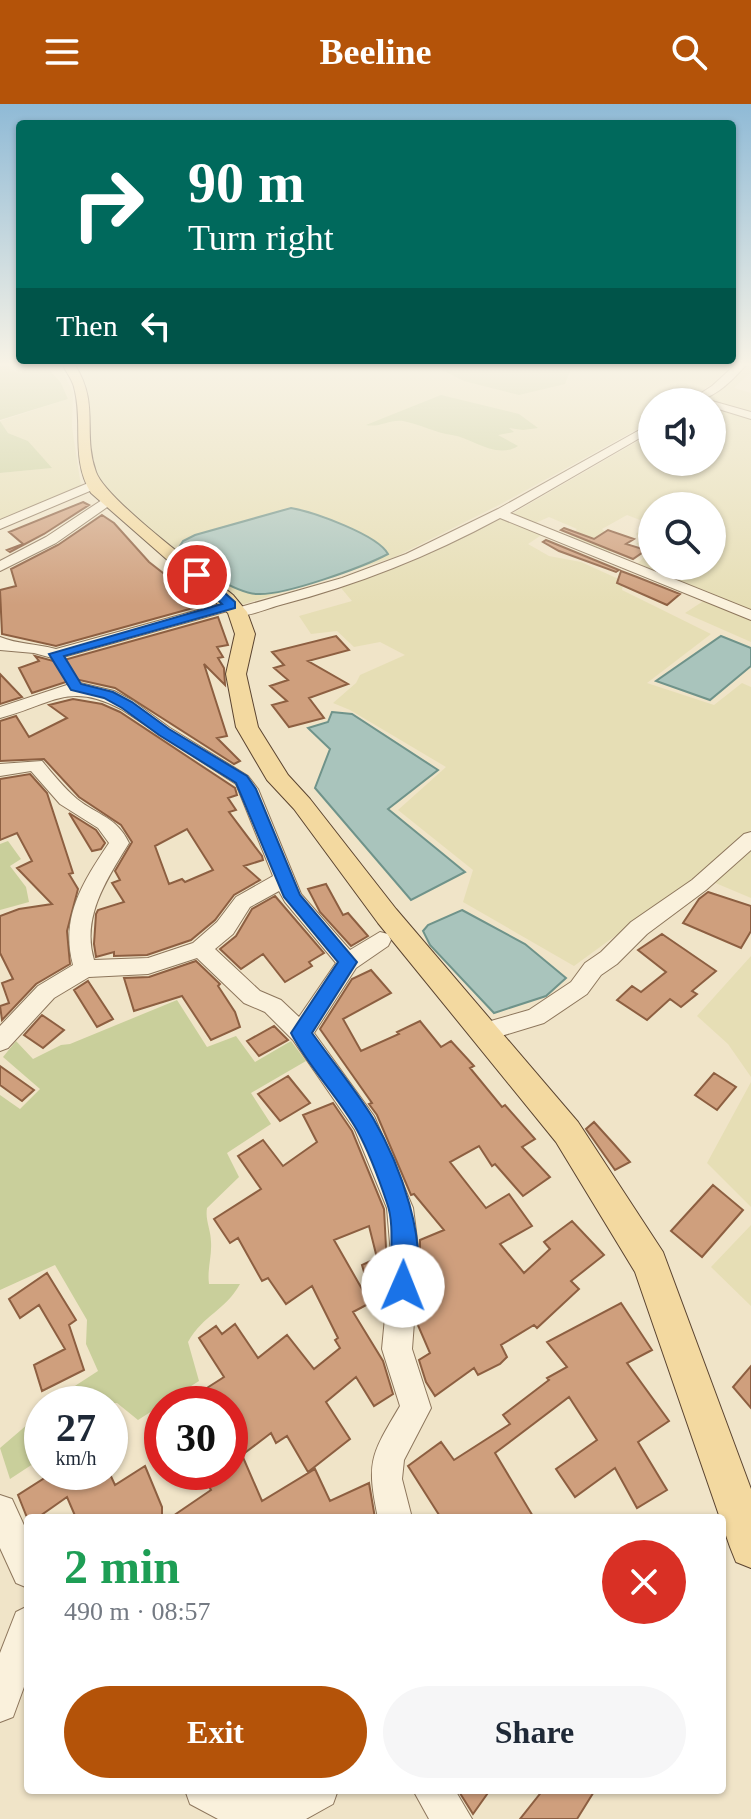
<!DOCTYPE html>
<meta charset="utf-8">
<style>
:root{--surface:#fff;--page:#f6f6f7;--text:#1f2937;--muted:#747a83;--accent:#b45309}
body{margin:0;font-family:"Times New Roman",serif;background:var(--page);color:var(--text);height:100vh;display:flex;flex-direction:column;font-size:30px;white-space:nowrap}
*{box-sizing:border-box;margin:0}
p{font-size:26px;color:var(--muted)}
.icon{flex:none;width:44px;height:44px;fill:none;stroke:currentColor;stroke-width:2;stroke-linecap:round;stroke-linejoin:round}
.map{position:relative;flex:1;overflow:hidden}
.sheet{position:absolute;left:24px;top:1410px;width:702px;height:280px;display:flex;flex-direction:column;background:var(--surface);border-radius:8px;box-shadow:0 2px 6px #0004}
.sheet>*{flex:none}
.guide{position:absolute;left:16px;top:16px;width:720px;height:244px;border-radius:8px;box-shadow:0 2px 6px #0004;background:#00695c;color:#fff;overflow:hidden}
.fabs{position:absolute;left:638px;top:284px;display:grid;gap:16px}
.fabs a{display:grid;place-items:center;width:88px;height:88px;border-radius:50%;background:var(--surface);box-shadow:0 2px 6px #0004;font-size:40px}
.speed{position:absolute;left:24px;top:1282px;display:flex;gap:16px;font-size:40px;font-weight:700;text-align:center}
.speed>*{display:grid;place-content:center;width:104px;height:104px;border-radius:50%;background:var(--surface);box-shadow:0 2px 6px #0004;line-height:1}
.speed small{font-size:20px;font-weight:400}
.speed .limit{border:12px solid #d22;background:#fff;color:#111}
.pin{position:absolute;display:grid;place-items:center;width:68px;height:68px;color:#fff;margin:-34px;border:4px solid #fff;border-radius:50%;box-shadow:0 2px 8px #0007}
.me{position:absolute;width:88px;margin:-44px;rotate:1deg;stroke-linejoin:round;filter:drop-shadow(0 0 6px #0008)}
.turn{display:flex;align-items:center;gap:28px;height:168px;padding:0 40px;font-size:36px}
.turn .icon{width:104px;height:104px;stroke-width:2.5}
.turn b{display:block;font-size:56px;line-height:68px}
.then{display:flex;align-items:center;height:76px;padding:0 40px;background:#0003;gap:16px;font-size:30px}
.round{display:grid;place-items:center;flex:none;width:84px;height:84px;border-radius:42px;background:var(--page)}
.overview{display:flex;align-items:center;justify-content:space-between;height:136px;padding:0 40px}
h1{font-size:48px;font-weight:600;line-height:60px;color:#1e9e55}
.action{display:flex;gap:16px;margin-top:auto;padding:16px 40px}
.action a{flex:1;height:92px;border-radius:48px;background:var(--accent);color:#fff;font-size:32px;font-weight:600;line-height:92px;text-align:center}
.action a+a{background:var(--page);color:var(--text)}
header{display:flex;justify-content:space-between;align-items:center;height:104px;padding:0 40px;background:var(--accent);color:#fff;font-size:36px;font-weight:600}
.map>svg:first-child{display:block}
.farmland{fill:#e6deb5}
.green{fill:#c9cf9b}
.water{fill:#a9c4bc;stroke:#6f938a;stroke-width:2}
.building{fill:#cf9f7d;stroke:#8d5f41;stroke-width:2;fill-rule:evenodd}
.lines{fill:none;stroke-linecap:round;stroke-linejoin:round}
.minor-casing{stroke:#8d765c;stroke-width:2}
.major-casing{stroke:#5b4430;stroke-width:2}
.minor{fill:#faf1dc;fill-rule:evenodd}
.major{fill:#f3d9a0;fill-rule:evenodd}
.route{fill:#1a73e8;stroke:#114b97;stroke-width:2}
</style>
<header><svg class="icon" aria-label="menu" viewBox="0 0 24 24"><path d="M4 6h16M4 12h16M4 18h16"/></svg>Beeline<svg class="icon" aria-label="search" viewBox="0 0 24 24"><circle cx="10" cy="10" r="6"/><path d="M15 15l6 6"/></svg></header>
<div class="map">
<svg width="751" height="1715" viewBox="0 0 751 1715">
<rect width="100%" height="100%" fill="#f0e4c8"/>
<path class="farmland" d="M45,261h15l13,28 -1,34 9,59 -81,36v-49l51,-5 -23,-27 -20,-8 -8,-12 68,-22 -7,-16z
M77,261h654l-19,19 -29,18h-31v19l-151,83 -106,53 -154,48 -74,-60 -57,-51 -6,-11 -13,-9 -4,-88z
M747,261h4v7l-17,16 17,5v219l-114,-48 15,-14v16h60v-60h-60v44l-16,-6 5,-4 -5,-6 12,-11 -21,-8 -25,14 20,18 -15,6 -39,-16 9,-8 -28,-12 -16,7 -23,-9 142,-82v29h60v-60h-11l25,-16z
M499,413l44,17 -15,10 21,12 32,6 42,19 -1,9 89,44 -64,49 67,22 28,-22 9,4v143l-40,36 -137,100 -111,-64 10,-32 -75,-60 48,-43 -96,-57 -17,-7 23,-20 4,-8 45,-20 -25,-13 -26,5 -17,-16 -26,3 -12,-18 53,-15 -11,-13 65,-24z
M705,496l46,20v22l-66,-29z
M751,746v48l-38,-16z
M751,852v121l-23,-33 -31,-28z
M751,978v125l-44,-44z
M751,1121v81l-40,-39z"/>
<path class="green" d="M0,261h45l16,18 7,16 -68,21z
M443,261h136l-8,4 -6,15 -46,11 -55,-14 -22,-11z
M441,291l78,19 19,14 -15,2 -14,-2 5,4 -16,3 20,11c-22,14 -45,-8 -66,-11 -16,-2 -32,-11 -49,-14 -13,-2 -24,7 -37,4z
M0,317l8,12 20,8 24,27 -52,5z
M8,737l13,18 -11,7 16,21 3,15 -29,8v-66z
M177,896l30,47 29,-11 19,26 36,-21 15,20 -55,32 20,31 -44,29 12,24 -32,31c-2,13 4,22 4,34 1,15 -4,27 -2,42h31c-15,27 -36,30 -52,58l11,39 -61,39 -21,-17 -70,1 51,-33 -12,-27 1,-24 -32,-55 -55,25v-195l20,14 20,-20 -37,-32 13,-16 17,18 28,-14 9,-1z
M42,1308v46l-32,21 -10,-31z"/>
<path class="water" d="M291,404c23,4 87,27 97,46 -25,13 -104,42 -131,40 -21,-1 -66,-29 -79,-45l5,-8 12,-6z
M721,532l30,12v18l-41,34 -54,-19z
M332,608l20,2 86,56 -50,39 77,63 -54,28 -96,-112 15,-39 -22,-21 20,-6z
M462,806l63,34 41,34 -20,18 -52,17 -64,-68 -7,-14 5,-6z"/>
<path class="building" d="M83,398l6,3 -45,29 -34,18 -3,-2 16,-6 -14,-12z
M102,411l12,8 35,39 55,43 -148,41 -54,-12 -2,-44 16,-4 -5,-17 47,-24z
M564,424l30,11 14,-9 26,9 -8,5 20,6 -13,9 -72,-29z
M546,436l73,30 -3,2 -57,-21 -16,-9z
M621,467l16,6 43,17 -13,11 -50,-22z
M218,513l10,28 -11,2 6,10 -5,1 6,10 1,17 -21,-21 23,72 -10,2 23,23 -6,3 -119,-76 -40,-9 -43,14 -13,-25 20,-7 -4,-5 22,6z
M336,532l13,14 -41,11 40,23 -39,14 15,20 -35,9 -17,-22 15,-4 -17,-15 18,-6 -14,-12 10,-3 -12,-13z
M0,570l22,23 -22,7z
M73,595l29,5 18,8 115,76 2,7 -9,3 8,12 -7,2 33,44 1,4 -19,6 16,14 -26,15 -19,25 -24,20 -44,15 -33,1v-4l-18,5 -2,-13 2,-30 2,-4 26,-8 -12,-19 8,-3 -5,-9 17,-29 -11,-17 -42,-28 -35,-38 -44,2v-40l16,-5 13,21 38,-19 -18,-13zM187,725l26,41 -28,12 -3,-3 -13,5 -14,-38z
M30,670l17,19 26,80 -4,1 9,15 -11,42 3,33 -34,20 -34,36 -2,-14 9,-3 -7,-20 11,-4 -13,-26v-37l19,-7 33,-5 -35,-36 15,-7 -15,-28 -17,7v-61z
M69,709l27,17 9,13 -4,6 -9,2z
M326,780l17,31 5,-2 20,23 -17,10 -31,-34 -12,-23z
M708,788l43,14v25l-10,17 -58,-25 16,-24z
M275,792l49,57 -15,9 3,4 -27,16 -22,-28 -22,15 -21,-20 16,-13 16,-27z
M662,830l54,37 -24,20 5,3 -16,13 -11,-8 -23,21 -30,-20 15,-14 9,6 25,-20 -28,-22z
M196,857l24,23 -2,2 17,26 5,15 -29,13 -29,-44 -48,15 -10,-33 25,-1z
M371,866l20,23 -48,26 18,32 38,-17 -2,-2 23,-11 21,26 10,-6 23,25 -4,2 32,39 3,-2 30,34 -13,8 28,30 -27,19 -28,-32 -3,2 -13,-20 -29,16 36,46 23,-14 23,32 -32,18 24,29 26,-24 -6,-7 28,-21 32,34 -33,26 8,8 -42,39 -3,-3 -33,20 6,12 -7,7 -22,11 -4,-7 -39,28 -9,-14 -7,-22 11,-7 -13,-30 1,-18 10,-4 -8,-20v-41l24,-10 -30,-36 -3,1 -34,-80 -8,-11 3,-1 -52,-74 32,-50z
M88,877l25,38 -16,8 -23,-37z
M42,911l22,15 -21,18 -19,-13z
M274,922l14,14 -29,16 -12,-15z
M0,962l34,24 -12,11 -22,-16z
M714,969l22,14 -19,23 -22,-15z
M288,972l22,27 -30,18 -22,-27z
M333,999l19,28 32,78 3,58 -23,5 -2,-7 15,-7 -8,-32 -35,14 36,63 -17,9 30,49 10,33 -19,12 -18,-29 -30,25 24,37 -42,33 -21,-36 -11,7 -5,-10 -29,22 20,46 53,-32 15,32 39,-18 6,35h-205l41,-28 -10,-18h29v-68h-48l42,-27 -25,-39 17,-12 6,8 13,-10 23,34 29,-23 27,34 26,-21 -5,-8 3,-2 -26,-52 -26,18 -18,-26 -6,3 -24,-43 -8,5 -16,-24 47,-30 -23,-33 25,-16 20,26 34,-24 -14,-27z
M594,1018l19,21 17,19 -15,8 -29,-41z
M713,1081l30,25 -41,47 -31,-26z
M47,1169l29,47 -7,5 15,45 -42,21 -8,-26 31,-16 -26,-44 -19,13 -11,-19z
M621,1199l31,47 -25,13 42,58 -31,21 29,48 -30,18 -22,-40 -40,29 -19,-28 41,-29 -28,-43 -74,56 39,65h-93l-33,-52 33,-24 13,18 56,-36 -7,-9 46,-35 -2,-2 20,-11 -20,-25z
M751,1262v42l-18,-21z
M145,1362l17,41v11h-86l-9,-21 -30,21 -9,2 -10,-25 36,-23h55l6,13z
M458,1686h32l-17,24z
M543,1686h52l-18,29h-57z"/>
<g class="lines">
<defs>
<path id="minor" d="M735,261h11c-16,18 -35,37 -59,37l25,-16z
M712,297l39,11v7l-39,-12v-5h-4z
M652,319v8l-142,82 241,97v10l-251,-102c-70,38 -143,67 -220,87 -14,4 -34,13 -48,10l-1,-5 -175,49 -22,-6 -34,-3v-13c17,7 37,7 56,12l175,-48 5,1 1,6 105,-30 64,-24 92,-45z
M93,377l6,4 -2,3 -97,41v-9z
M108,392l6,4 -1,3 -57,40 -56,28v-10l46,-24z
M76,578l38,9 19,10 37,27 78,48 10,13 43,105 49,56 30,-18 8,2 3,6 -3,6 -32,22 -42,65 60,83 39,92 6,47 -7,94 19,59 -27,52 -2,19 10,39h-34c-12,-57 -7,-63 22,-112l-18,-57 9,-94 -4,-47 -32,-78 -62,-90 -28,-28 -21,-9 -47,-45 -49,16 -59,3 -35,21 -46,50 -8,3v-25l38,-40 35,-21c-13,-48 10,-83 36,-122l-11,-15 -38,-24 -29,-33 -31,5v-12l42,-3c11,13 22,27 35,38 20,16 40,18 52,44 -22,36 -48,74 -35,117l54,-2 45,-15 24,-21 19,-25 37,-21 -37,-92 -115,-75c-53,-28 -70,-4 -121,9v-11zM279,787l6,11 51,61 -37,54 -18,-17 -21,-9 -45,-42 18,-15 17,-27z
M751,728v18l-45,40 -59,44 -30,30 -16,11 -14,19 -43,29 -59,18 -8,-2 -4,-7 4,-7 52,-15 42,-28 14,-19 16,-11 30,-30 61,-42 52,-46z
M0,1391l12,4 16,35v54l-12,-5 -16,-35z
M28,1502v70l-15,41 -13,5v-69l16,-41z
M185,1686h153l-5,14 -27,15h-88l-28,-15z
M413,1686h42l17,29h-43z"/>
<path id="major" d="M63,261h12c25,39 7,68 21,107 10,28 108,100 137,123l14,17 8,22 -9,40 12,53 30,48 22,24 86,110 182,213 85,130 88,237v79l-15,-6 -6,-15 -95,-275 -79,-130 -178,-219 -84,-114 -27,-29 -31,-53 -10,-53 9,-40 -7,-21 -137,-120c-21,-35 -7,-69 -17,-106 -2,-8 -8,-15 -11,-22z"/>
</defs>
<use href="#minor" class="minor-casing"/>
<use href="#major" class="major-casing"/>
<use href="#minor" class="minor"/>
<use href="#major" class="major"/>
</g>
<linearGradient id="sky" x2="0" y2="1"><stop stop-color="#8fbad6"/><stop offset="0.52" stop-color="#f8f3e6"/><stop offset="1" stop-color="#f8f3e6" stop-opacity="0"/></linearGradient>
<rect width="751" height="501" fill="url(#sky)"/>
<path class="route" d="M193,468h8l34,30v6l-171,48 17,28 32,8 19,10 37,27 78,47 9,13 44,106 57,67 -45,71c20,28 43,56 61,85 25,43 59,128 39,176l-9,4 -8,-4c-9,-20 2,-64 -8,-91 -8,-24 -18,-51 -30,-73 -19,-34 -48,-62 -66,-97l47,-71 -54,-65 -48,-114 -77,-48 -37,-27 -18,-10 -33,-8 -22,-36 173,-50 -29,-27z"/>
</svg>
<div class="fabs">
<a><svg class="icon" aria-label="sound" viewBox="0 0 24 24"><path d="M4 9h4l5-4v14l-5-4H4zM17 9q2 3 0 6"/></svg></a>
<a><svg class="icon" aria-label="search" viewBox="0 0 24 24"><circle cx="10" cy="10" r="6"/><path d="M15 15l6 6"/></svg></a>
</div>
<div class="speed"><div>27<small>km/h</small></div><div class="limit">30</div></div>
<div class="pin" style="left:197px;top:471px;background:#d93025"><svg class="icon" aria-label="arrive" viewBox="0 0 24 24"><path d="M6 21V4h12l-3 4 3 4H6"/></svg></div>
<svg class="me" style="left:403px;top:1182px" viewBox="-20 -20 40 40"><circle r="19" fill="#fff"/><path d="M0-13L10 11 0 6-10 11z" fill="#1a73e8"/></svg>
<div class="guide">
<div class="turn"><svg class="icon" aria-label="right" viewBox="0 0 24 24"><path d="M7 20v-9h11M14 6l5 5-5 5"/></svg><div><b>90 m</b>Turn right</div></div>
<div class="then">Then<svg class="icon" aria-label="left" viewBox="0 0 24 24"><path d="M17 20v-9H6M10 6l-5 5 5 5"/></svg></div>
</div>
<section class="sheet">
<div class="overview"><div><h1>2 min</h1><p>490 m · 08:57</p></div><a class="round" style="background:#d93025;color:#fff"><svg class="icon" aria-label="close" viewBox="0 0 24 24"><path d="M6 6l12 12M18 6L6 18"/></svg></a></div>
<div class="action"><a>Exit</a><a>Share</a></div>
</section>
</div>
